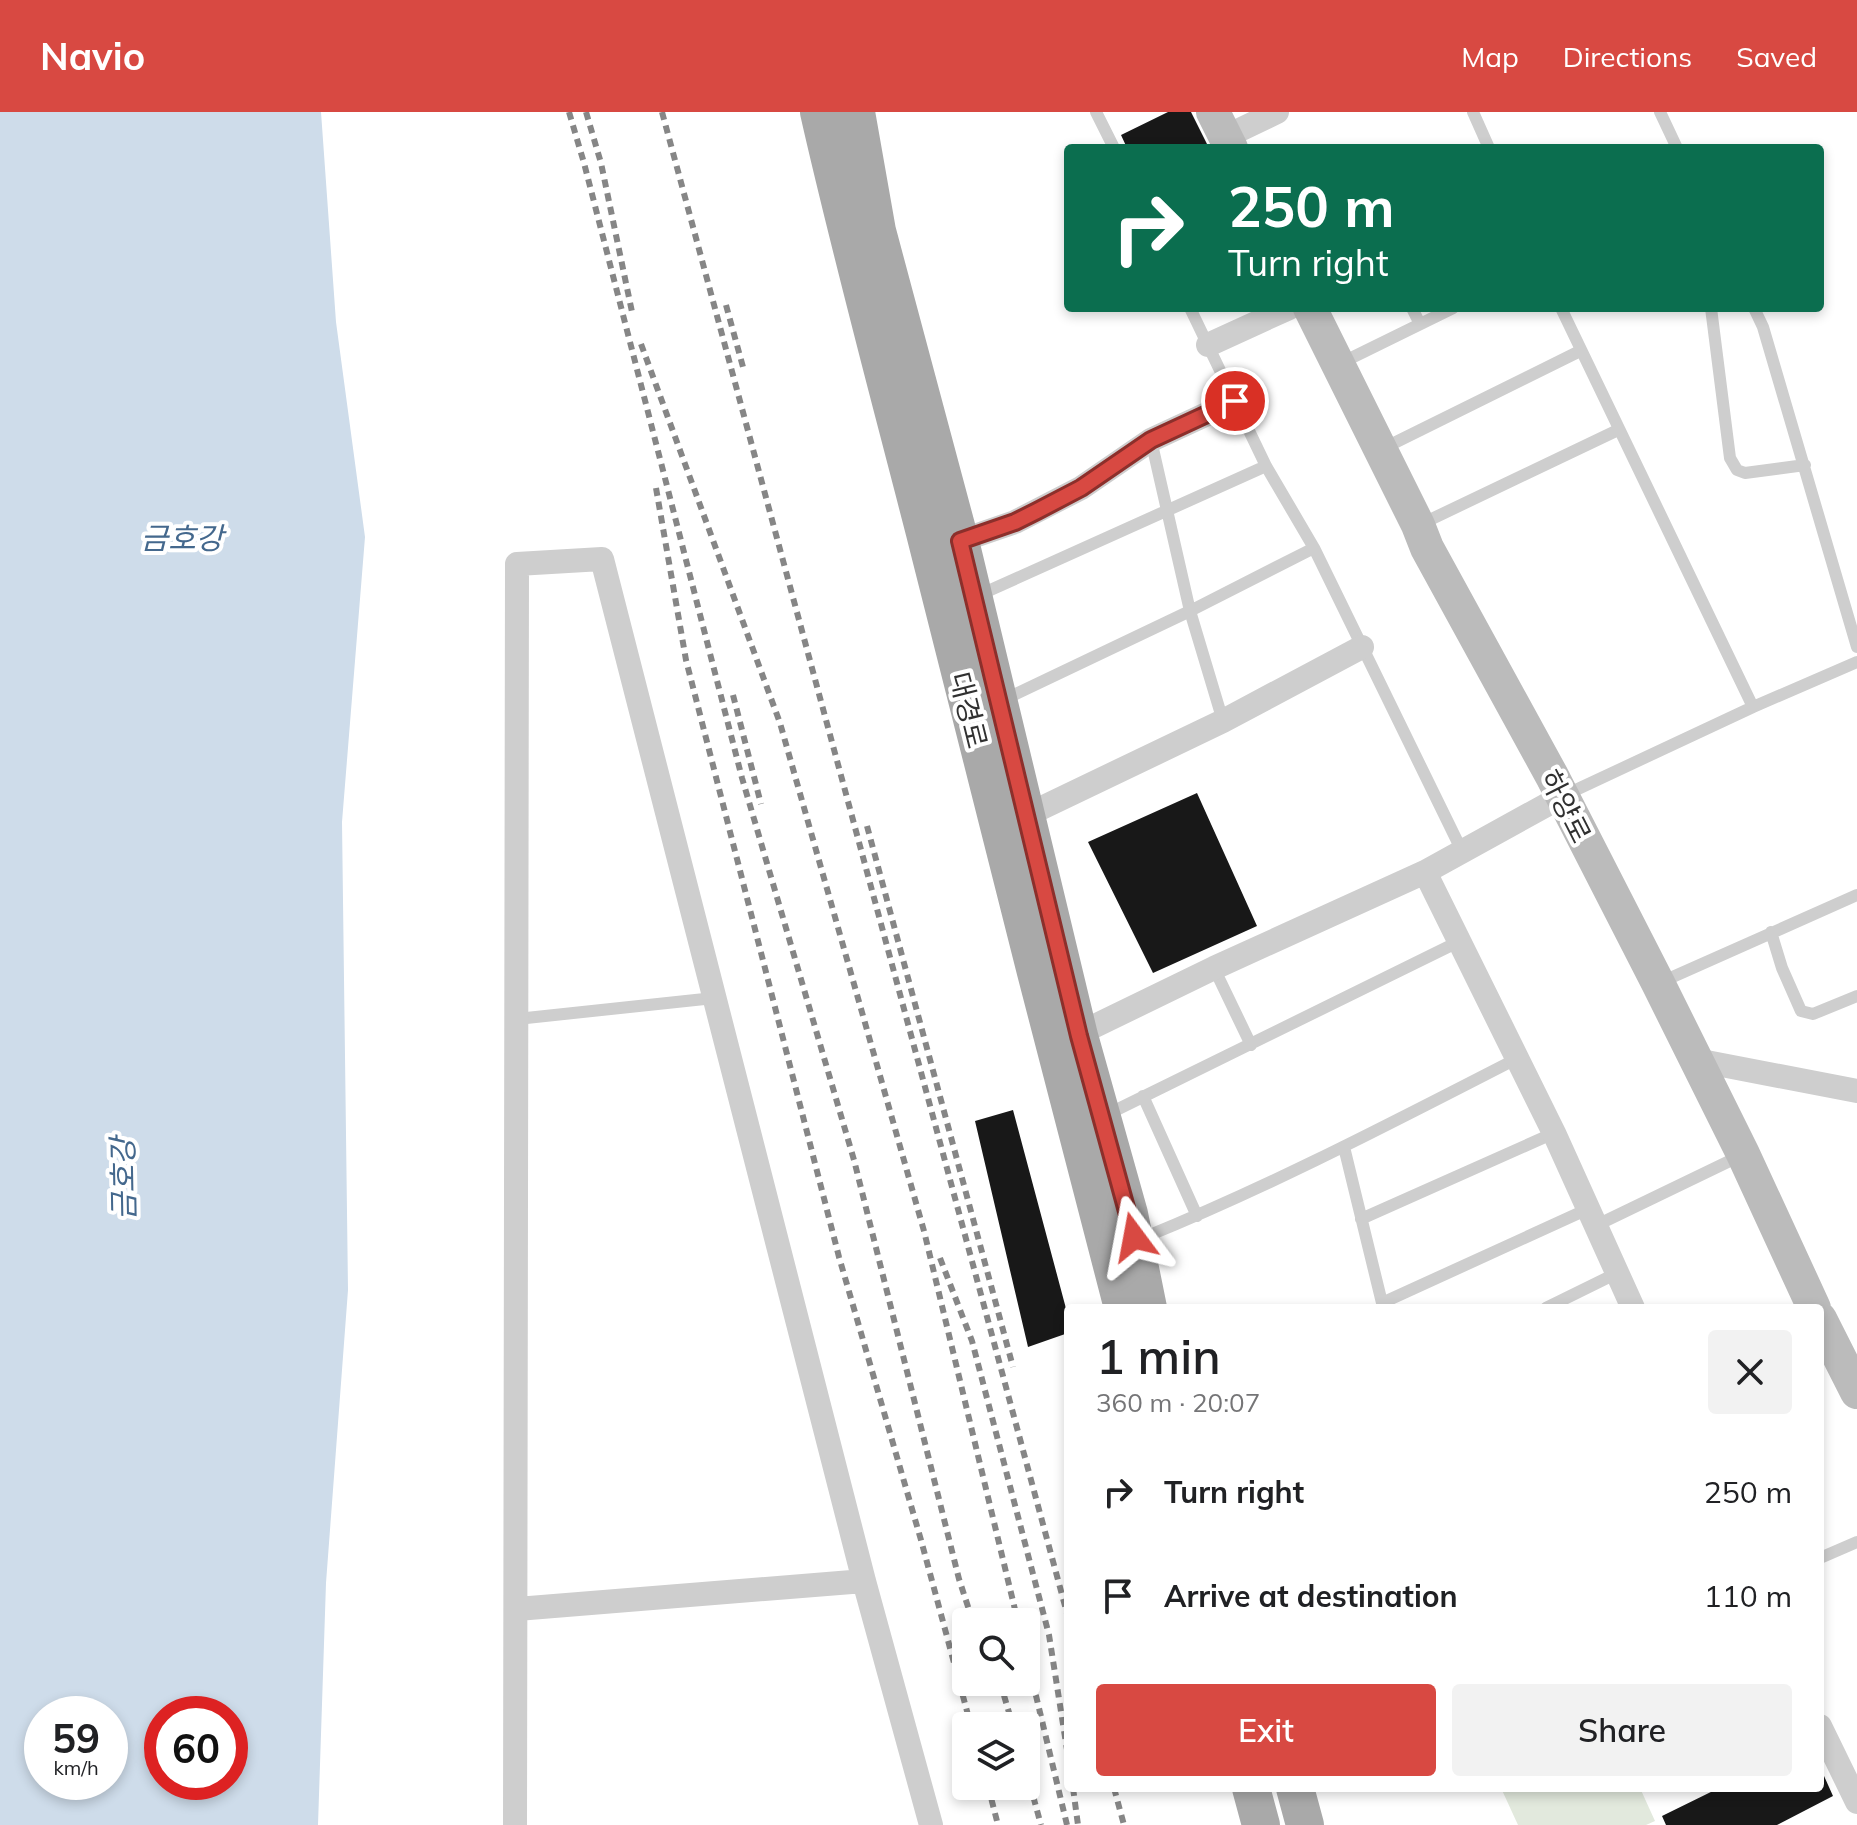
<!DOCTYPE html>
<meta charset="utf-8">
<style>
:root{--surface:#fff;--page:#f2f2f2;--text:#202124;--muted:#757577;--accent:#d84942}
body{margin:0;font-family:Mulish,"Noto Sans KR",sans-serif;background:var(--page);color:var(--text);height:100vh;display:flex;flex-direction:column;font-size:30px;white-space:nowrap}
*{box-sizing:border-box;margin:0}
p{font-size:26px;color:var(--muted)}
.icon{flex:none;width:44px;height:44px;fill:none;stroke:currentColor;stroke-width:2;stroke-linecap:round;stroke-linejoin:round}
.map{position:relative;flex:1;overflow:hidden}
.side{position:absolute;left:1064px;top:1192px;width:760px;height:488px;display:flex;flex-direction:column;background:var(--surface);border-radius:8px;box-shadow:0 4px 12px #0003}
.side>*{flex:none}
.top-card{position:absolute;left:1064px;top:32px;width:760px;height:168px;border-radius:8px;box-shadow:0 4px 12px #0003;background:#0b6e4f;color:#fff;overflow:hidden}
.controls{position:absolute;left:952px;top:1496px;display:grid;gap:16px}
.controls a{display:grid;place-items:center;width:88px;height:88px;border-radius:8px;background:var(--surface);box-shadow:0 4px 12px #0003;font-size:40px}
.speed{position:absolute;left:24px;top:1584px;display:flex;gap:16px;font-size:40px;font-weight:700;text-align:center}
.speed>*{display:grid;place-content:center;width:104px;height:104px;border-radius:50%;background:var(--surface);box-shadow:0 4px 12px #0003;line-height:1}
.speed small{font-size:20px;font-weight:400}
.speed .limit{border:12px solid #d22;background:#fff;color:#111}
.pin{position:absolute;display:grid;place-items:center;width:68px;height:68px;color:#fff;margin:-34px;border:4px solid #fff;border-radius:50%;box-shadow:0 2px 8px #0007}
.me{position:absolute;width:88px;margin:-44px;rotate:347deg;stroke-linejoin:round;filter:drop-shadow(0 0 6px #0008)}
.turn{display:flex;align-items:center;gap:28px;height:168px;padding:0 32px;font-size:36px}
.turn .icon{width:104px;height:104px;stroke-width:2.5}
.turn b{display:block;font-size:56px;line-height:68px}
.round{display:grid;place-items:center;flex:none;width:84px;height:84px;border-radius:8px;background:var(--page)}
.summary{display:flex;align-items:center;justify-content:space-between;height:136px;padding:0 32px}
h1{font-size:48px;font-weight:600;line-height:60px}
.primary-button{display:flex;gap:16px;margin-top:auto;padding:16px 32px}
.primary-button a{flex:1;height:92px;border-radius:8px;background:var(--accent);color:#fff;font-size:32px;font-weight:600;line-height:92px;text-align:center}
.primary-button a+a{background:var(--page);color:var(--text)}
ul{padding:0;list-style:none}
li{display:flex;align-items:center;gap:24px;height:104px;padding:0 32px}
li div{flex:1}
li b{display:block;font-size:30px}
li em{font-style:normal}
header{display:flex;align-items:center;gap:48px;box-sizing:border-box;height:112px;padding:0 40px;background:var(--accent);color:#fff}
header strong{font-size:38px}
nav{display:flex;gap:44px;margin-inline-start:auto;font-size:28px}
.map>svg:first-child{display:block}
.green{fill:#e2e9dd}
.water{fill:#cedcea;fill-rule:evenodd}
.building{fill:#181818}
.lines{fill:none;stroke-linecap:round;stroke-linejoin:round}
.lane{stroke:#cecece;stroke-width:12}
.street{stroke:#cecece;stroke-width:24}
.secondary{stroke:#bbb;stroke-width:34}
.primary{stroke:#a9a9a9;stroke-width:38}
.rail{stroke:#868686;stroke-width:6;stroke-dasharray:8 6;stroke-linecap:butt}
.route-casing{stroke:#8c2f2b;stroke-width:20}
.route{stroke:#d84942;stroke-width:14}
.labels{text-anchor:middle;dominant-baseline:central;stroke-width:8;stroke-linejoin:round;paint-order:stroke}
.street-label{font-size:28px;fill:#313131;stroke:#fff}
.water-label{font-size:30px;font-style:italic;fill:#44688d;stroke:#fff}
</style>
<header>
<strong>Navio</strong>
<nav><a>Map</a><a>Directions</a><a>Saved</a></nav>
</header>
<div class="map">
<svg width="1857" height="1713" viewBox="0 0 1857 1713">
<rect width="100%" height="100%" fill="#fff"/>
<path class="green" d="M1501,1676h139l15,33 -9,4h-128z"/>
<path class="water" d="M0,0h321l15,210 29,215 -23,285 6,468 -22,293 -8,242h-318zM42,1602h68v68h-68zM162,1602h68v68h-68z"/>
<path class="building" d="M1168,0h23l18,36h-82l-6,-13z
M1197,681l60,133 -104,47 -65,-131z
M1013,998l55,206v17l-40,14 -53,-226z
M1820,1655l13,29 -56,29h-111l-4,-9 57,-28h101z"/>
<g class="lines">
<path class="lane" d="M1096,0l18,36
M1473,0l16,36
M1660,0l17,36
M1190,196l76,158 48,82 148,303
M1412,196l8,16
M1561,196l192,399
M1711,196l19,150 7,12 8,3 60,-8
M1754,196l9,19 94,320
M1341,251l112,-55
M1151,328l39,171 33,110
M1382,337l198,-98
M1419,413l199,-95
M977,484l289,-130
M1001,589l189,-90 124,-63
M1565,683l188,-88 104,-45
M1771,820l11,36 19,43 12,3 44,-18
M1214,856l37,77
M1659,871l198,-88
M517,907l197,-21
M1143,984l54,120
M1104,1004l356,-175
M1344,1035l39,160
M1361,1107l193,-86
M1597,1113l143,-69
M1145,1125c128,-52 250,-116 373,-179
M1382,1191l208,-95
M1546,1196l71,-35
M1820,1446l37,-16"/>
<path class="street" d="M1225,25l52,-25
M1208,233l81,-37
M960,429l55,-19 66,-34 70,-48 84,-39
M1027,703l196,-94 139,-74
M1425,760l129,261 79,175
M1068,927l146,-71 211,-96 136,-75
M1696,948l161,31
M517,1497l347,-28
M1820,1614l37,76
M515,1713l2,-1261 85,-5 262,1022 67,244"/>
<path class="secondary" d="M1213,0l18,36
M1310,196l108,217 9,23 125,228 106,207 85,171 71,154
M1820,1207l37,73"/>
<path class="primary" d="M819,0c32,141 70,281 106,421 65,259 130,517 198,775
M856,0l21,119 83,310 119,495 50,178 19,94
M1251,1676l10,37
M1295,1676l10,37"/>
<path class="rail" d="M569,0l15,51 158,615 112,382 105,419 14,43
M586,0l15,51 31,149
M662,0l406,1505
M726,193l17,62
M641,232l139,379 144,508 94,391
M656,376l30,172 153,597 82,283 50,186
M733,583l28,109
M867,714l146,541
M940,1146l32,83 77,294 19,121
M1026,1542l41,171
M1000,1570l13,44
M1026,1658l15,55
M988,1674l10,39
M1073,1676l5,37
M1114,1676l10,37"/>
</g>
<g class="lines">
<defs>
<path id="route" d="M1134,1125l-55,-201 -119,-495 55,-19 22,-11 44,-23 70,-48 84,-39"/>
</defs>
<use href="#route" class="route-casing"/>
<use href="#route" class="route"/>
</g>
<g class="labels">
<g class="street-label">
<text transform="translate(969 598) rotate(76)">대경로</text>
<text transform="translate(1566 694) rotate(63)">하양로</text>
</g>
<g class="water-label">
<text x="182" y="426">금호강</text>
<text transform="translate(123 1067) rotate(-91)">금호강</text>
</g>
</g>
</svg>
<div class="controls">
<a><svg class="icon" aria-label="search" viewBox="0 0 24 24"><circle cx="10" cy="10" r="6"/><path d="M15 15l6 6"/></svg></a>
<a><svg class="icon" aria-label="layers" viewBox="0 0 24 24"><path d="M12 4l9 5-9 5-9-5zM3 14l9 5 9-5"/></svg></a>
</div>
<div class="speed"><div>59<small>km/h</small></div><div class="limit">60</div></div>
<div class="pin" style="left:1235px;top:289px;background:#d93025"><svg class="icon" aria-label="arrive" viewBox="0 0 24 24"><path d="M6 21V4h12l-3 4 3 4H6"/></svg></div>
<svg class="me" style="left:1134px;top:1125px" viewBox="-20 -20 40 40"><path d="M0-17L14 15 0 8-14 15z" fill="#d84942" stroke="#fff" stroke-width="4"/></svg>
<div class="top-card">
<div class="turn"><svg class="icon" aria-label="right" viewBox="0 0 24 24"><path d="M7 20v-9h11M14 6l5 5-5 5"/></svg><div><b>250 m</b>Turn right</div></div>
</div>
<section class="side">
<div class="summary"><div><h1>1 min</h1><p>360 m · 20:07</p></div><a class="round"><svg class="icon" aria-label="close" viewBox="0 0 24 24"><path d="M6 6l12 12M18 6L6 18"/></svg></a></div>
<ul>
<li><svg class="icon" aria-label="right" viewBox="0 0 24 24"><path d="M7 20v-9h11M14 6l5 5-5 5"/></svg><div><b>Turn right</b></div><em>250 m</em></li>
<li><svg class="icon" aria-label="arrive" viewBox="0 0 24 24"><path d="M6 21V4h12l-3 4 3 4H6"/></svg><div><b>Arrive at destination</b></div><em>110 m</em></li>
</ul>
<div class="primary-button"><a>Exit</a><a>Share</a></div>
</section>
</div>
